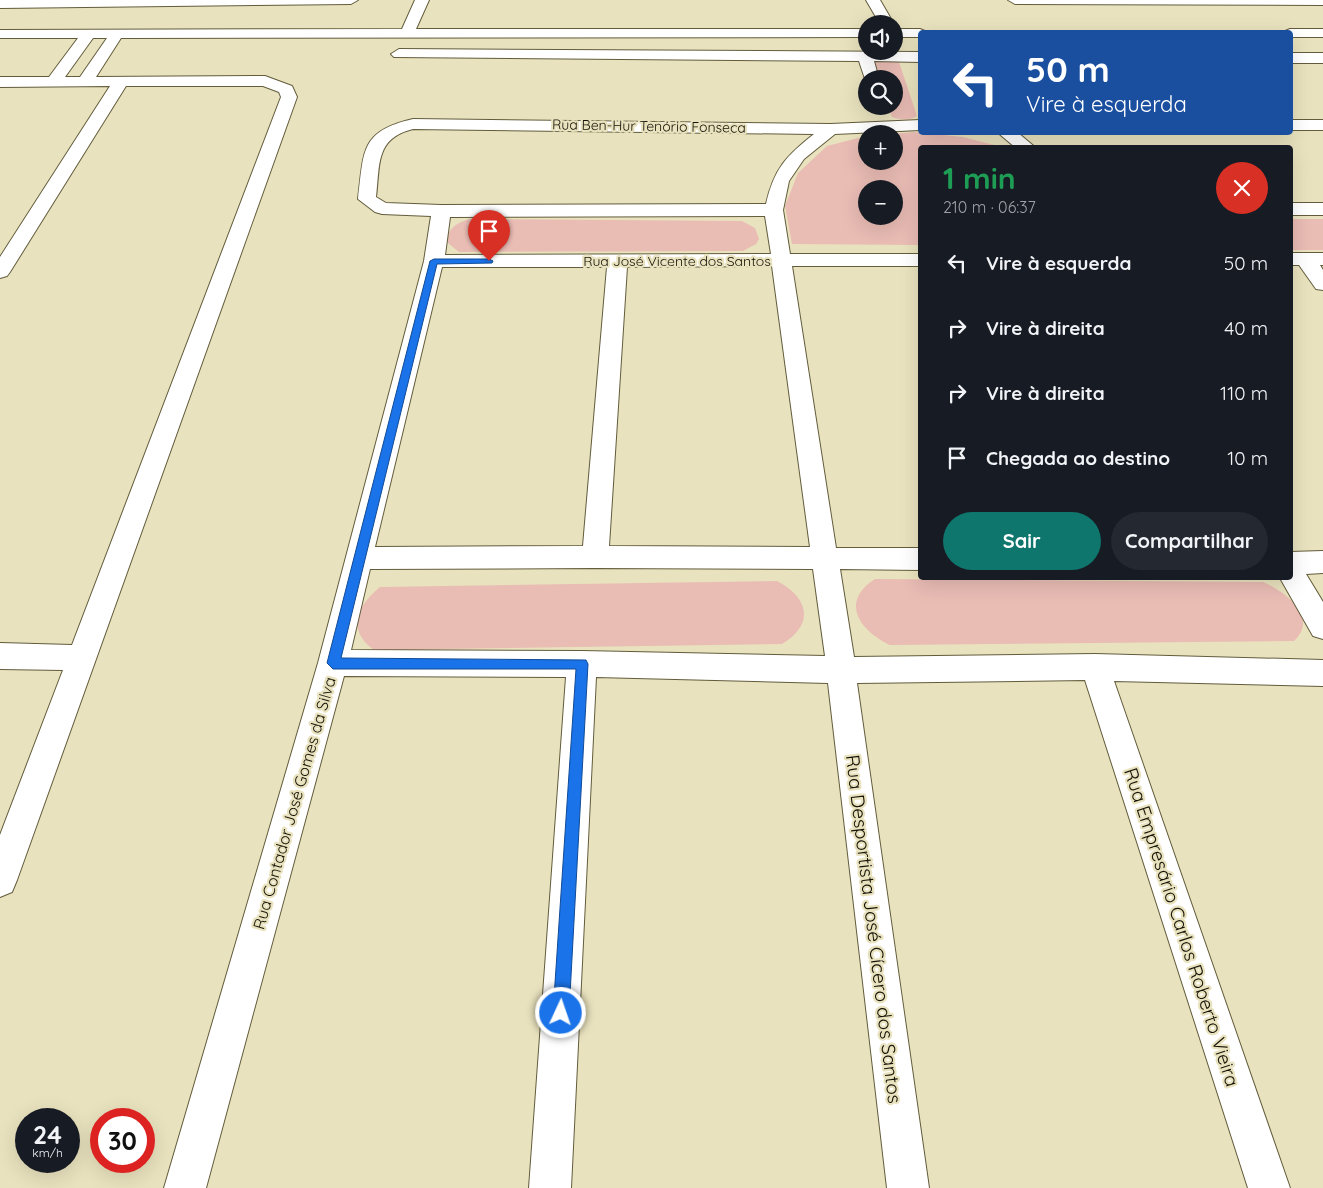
<!DOCTYPE html>
<html lang="pt">
<meta charset="utf-8">
<style>
:root{--surface:#171b24;--page:#242831;--text:#f1f3f6;--muted:#9ea1a6;--accent:#0f766e}
body{margin:0;font-family:Quicksand,sans-serif;background:var(--page);color:var(--text);height:100vh;display:flex;flex-direction:column;font-size:19px;white-space:nowrap}
*{box-sizing:border-box;margin:0}
p{font-size:16px;color:var(--muted)}
.icon{flex:none;width:28px;height:28px;fill:none;stroke:currentColor;stroke-width:2;stroke-linecap:round;stroke-linejoin:round}
.map{position:relative;flex:1;overflow:hidden}
.sheet{position:absolute;left:918px;top:145px;width:375px;height:435px;display:flex;flex-direction:column;background:var(--surface);border-radius:5px;box-shadow:0 5px 20px #0002}
.sheet>*{flex:none}
.banner{position:absolute;left:918px;top:30px;width:375px;height:105px;border-radius:5px;box-shadow:0 5px 20px #0002;background:#1a4fa0;color:#fff;overflow:hidden}
.fabs{position:absolute;left:858px;top:15px;display:grid;gap:10px}
.fabs a{display:grid;place-items:center;width:45px;height:45px;border-radius:50%;background:var(--surface);box-shadow:0 5px 20px #0002;font-size:25px}
.speed{position:absolute;left:15px;top:1108px;display:flex;gap:10px;font-size:25px;font-weight:700;text-align:center}
.speed>*{display:grid;place-content:center;width:65px;height:65px;border-radius:50%;background:var(--surface);box-shadow:0 5px 20px #0002;line-height:1}
.speed small{font-size:12px;font-weight:400}
.speed .limit{border:8px solid #d22;background:#fff;color:#111}
.pin{position:absolute;display:grid;place-items:center;width:42px;height:42px;color:#fff;margin:-51px -21px;border-radius:50% 50% 50% 0;rotate:-45deg;box-shadow:0 0 5px #0007}
.pin .icon{rotate:45deg}
.me{position:absolute;width:55px;margin:-28px;rotate:3deg;stroke-linejoin:round;filter:drop-shadow(0 0 4px #0008)}
.turn{display:flex;align-items:center;gap:18px;height:105px;padding:0 25px;font-size:22px}
.turn .icon{width:65px;height:65px;stroke-width:2.5}
.turn b{display:block;font-size:35px;line-height:42px}
.round{display:grid;place-items:center;flex:none;width:52px;height:52px;border-radius:26px;background:var(--page)}
.summary{display:flex;align-items:center;justify-content:space-between;height:85px;padding:0 25px}
h1{font-size:30px;font-weight:700;line-height:38px;color:#1e9e55}
.cta{display:flex;gap:10px;margin-top:auto;padding:10px 25px}
.cta a{flex:1;height:58px;border-radius:30px;background:var(--accent);color:#fff;font-size:20px;font-weight:700;line-height:58px;text-align:center}
.cta a+a{background:var(--page);color:var(--text)}
ul{padding:0;list-style:none}
li{display:flex;align-items:center;gap:15px;height:65px;padding:0 25px}
li div{flex:1}
li b{display:block;font-size:19px}
li em{font-style:normal}
.map>svg:first-child{display:block}
.green{fill:#e9bcb4;fill-rule:evenodd}
.lines{fill:none;stroke-linecap:round;stroke-linejoin:round}
.minor-casing{stroke:#625c3c;stroke-width:2}
.minor{fill:#fff;fill-rule:evenodd}
.route{fill:#1a73e8;stroke:#114b97}
.labels{text-anchor:middle;dominant-baseline:central;stroke-width:4.5;stroke-linejoin:round;paint-order:stroke}
.far-street-label{font-size:14px;fill:#151206;stroke:#e9e2be}
.street-label{font-size:16px;fill:#151206;stroke:#e9e2be}
.near-street-label{font-size:19px;fill:#151206;stroke:#e9e2be}
</style>
<div class="map">
<svg width="1323" height="1188" viewBox="0 0 1323 1188">
<rect width="100%" height="100%" fill="#e9e2be"/>
<path class="green" d="M895,60l4,2 18,54c-8,5 -17,4 -25,1l-4,-11h6v-27h-14l-6,-17z
M914,132l49,5 39,10 -82,1v97l-128,-1 -7,-38 13,-33 29,-27 39,-10v25h28l-1,-27zM866,189h28v27h-28z
M469,219l273,2 13,7 4,11 -3,5 -13,7 -284,1 -11,-9c-2,-14 9,-20 21,-24z
M1290,219h33v31h-33z
M875,579l388,3c21,9 57,35 31,59l-404,4c-30,-14 -51,-43 -15,-66z
M777,581c32,17 38,43 5,63l-408,6c-28,-20 -17,-44 6,-63z"/>
<g class="lines">
<defs>
<path id="minor" d="M0,0h358l-7,4 -351,4z
M415,0h14l-13,29h450v8l-745,1 -25,39 169,-1 27,10 5,11 -280,783 -5,12 -12,5v-62l63,-165 -63,-1v-26l72,2 209,-548 -2,-5 -16,-6h-137l-116,186 -3,4 -7,2v-21l110,-171 -110,1v-10h49l29,-39h-78v-8l402,-1zM93,38h14l-27,39h-15z
M866,0h14l14,24v1l-14,-1z
M1008,0h315v5l-308,-1z
M894,29h26l7,3h-7v5h-26z
M1290,29h33v8h-33v-5h-7z
M399,49l521,3v10l-46,-1 5,18h-13v3l-7,-21 -465,-4 -3,-3z
M1290,53h33v10h-33z
M413,119l418,5 89,-4v10l-85,4 -31,25 -15,22 -6,29 7,44h130v12h-128l44,282h84v22l-80,-1 14,88 241,-3 228,6v26l-209,-5 176,507h-42l-163,-508 -228,3 72,505h-42l-59,-505 -232,-6 -25,511h-42l37,-511 -222,-1 -138,512h-42l154,-525 106,-402 7,-45 -49,-2 -7,-2 -17,-13c6,-48 2,-68 55,-80zM413,129l401,5c-28,22 -40,35 -48,70l-325,1 -55,-2 -10,-6c4,-32 -1,-59 37,-68zM765,216l6,38 -326,1 5,-38zM772,266l38,281 -201,-1 18,-279zM442,267h165l-24,279 -208,1zM595,568l218,1 12,87 -243,-5 -231,-1 19,-81z
M1290,120h33v10h-33z
M997,132h20l19,16h-20z
M1290,203h33v12h-33z
M1290,253h33v12h-3l3,5v20l-7,-1 -17,-24h-9z
M1323,551v22l-17,1 17,28v37l-10,-3 -33,-58h10v-26z"/>
</defs>
<use href="#minor" class="minor-casing"/>
<use href="#minor" class="minor"/>
</g>
<path class="route" d="M489,259l4,2 -1,2 -55,1 -96,394 245,2 2,4 -19,349 -3,6 -5,2 -5,-2 -3,-6 23,-344h-243l-6,-6 103,-402 4,-2z"/>
<g class="labels">
<g class="far-street-label">
<text transform="translate(649 126) rotate(1)">Rua Ben-Hur Tenório Fonseca</text>
<text x="677" y="261">Rua José Vicente dos Santos</text>
</g>
<g class="street-label">
<text transform="translate(294 803) rotate(-74)">Rua Contador José Gomes da Silva</text>
</g>
<g class="near-street-label">
<text transform="translate(1182 927) rotate(72)">Rua Empresário Carlos Roberto Vieira</text>
<text transform="translate(874 929) rotate(83)">Rua Desportista José Cícero dos Santos</text>
</g>
</g>
</svg>
<div class="fabs">
<a><svg class="icon" aria-label="sound" viewBox="0 0 24 24"><path d="M4 9h4l5-4v14l-5-4H4zM17 9q2 3 0 6"/></svg></a>
<a><svg class="icon" aria-label="search" viewBox="0 0 24 24"><circle cx="10" cy="10" r="6"/><path d="M15 15l6 6"/></svg></a>
<a>+</a>
<a>−</a>
</div>
<div class="speed"><div>24<small>km/h</small></div><div class="limit">30</div></div>
<div class="pin" style="left:489px;top:261px;background:#d93025"><svg class="icon" aria-label="arrive" viewBox="0 0 24 24"><path d="M6 21V4h12l-3 4 3 4H6"/></svg></div>
<svg class="me" style="left:561px;top:1013px" viewBox="-20 -20 40 40"><circle r="17" fill="#1a73e8" stroke="#fff" stroke-width="3"/><path d="M0-11L8 9 0 5-8 9z" fill="#fff"/></svg>
<div class="banner">
<div class="turn"><svg class="icon" aria-label="left" viewBox="0 0 24 24"><path d="M17 20v-9H6M10 6l-5 5 5 5"/></svg><div><b>50 m</b>Vire à esquerda</div></div>
</div>
<section class="sheet">
<div class="summary"><div><h1>1 min</h1><p>210 m · 06:37</p></div><a class="round" style="background:#d93025;color:#fff"><svg class="icon" aria-label="close" viewBox="0 0 24 24"><path d="M6 6l12 12M18 6L6 18"/></svg></a></div>
<ul>
<li><svg class="icon" aria-label="left" viewBox="0 0 24 24"><path d="M17 20v-9H6M10 6l-5 5 5 5"/></svg><div><b>Vire à esquerda</b></div><em>50 m</em></li>
<li><svg class="icon" aria-label="right" viewBox="0 0 24 24"><path d="M7 20v-9h11M14 6l5 5-5 5"/></svg><div><b>Vire à direita</b></div><em>40 m</em></li>
<li><svg class="icon" aria-label="right" viewBox="0 0 24 24"><path d="M7 20v-9h11M14 6l5 5-5 5"/></svg><div><b>Vire à direita</b></div><em>110 m</em></li>
<li><svg class="icon" aria-label="arrive" viewBox="0 0 24 24"><path d="M6 21V4h12l-3 4 3 4H6"/></svg><div><b>Chegada ao destino</b></div><em>10 m</em></li>
</ul>
<div class="cta"><a>Sair</a><a>Compartilhar</a></div>
</section>
</div>
